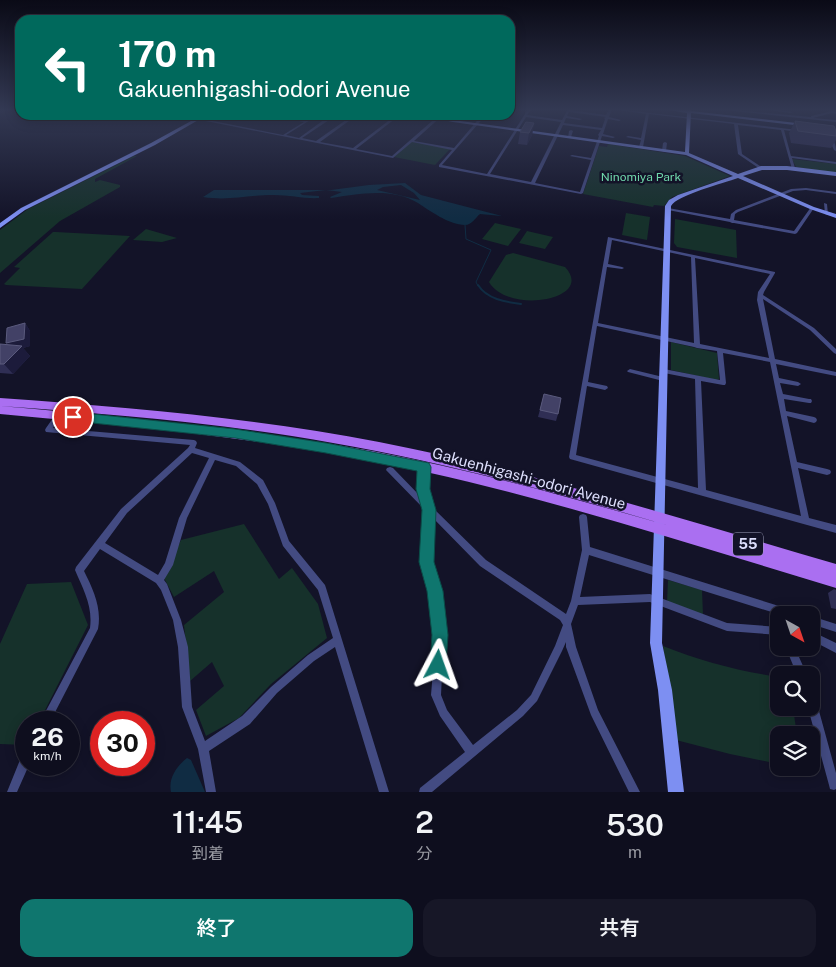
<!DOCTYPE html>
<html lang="ja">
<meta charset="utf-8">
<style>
:root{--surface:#0e0e1e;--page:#171727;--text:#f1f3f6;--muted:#9b9ca4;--line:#2e2e3c;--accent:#0f766e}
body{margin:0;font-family:"Public Sans","Noto Sans JP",sans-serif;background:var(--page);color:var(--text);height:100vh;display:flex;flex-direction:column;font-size:19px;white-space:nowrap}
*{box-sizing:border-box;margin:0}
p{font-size:16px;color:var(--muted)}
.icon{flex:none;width:28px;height:28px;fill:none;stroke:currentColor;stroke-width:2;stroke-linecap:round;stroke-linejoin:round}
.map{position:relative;height:792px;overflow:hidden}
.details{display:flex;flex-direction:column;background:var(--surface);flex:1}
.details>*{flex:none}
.guide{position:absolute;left:15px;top:15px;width:500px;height:105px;border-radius:15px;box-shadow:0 2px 12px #0003,0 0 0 1px var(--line);background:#00695c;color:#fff;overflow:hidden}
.needle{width:32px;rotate:140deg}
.fabs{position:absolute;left:770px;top:606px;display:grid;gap:10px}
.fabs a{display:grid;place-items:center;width:50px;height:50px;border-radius:10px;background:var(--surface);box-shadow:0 2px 12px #0003,0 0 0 1px var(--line);font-size:25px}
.speed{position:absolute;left:15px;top:711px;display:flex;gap:10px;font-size:25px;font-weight:700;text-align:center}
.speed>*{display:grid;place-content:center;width:65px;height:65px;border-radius:50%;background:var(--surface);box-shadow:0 2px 12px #0003,0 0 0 1px var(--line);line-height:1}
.speed small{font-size:12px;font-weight:400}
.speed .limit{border:8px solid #d22;background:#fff;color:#111}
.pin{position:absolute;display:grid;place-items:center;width:42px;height:42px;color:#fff;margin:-21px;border:2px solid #fff;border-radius:50%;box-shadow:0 1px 5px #0007}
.me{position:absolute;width:55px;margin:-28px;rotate:4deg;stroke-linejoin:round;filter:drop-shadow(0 0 4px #0008)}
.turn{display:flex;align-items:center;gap:18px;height:105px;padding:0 20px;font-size:22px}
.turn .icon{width:65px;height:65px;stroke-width:2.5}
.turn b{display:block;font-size:35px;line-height:42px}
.eta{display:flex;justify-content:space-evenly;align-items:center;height:85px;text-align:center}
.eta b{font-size:30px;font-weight:600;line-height:35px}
.button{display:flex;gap:10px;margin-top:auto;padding:10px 20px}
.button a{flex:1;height:58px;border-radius:15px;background:var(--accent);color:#fff;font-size:20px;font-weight:600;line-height:58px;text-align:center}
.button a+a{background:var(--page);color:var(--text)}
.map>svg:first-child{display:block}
.green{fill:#16312b}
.water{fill:#102c43;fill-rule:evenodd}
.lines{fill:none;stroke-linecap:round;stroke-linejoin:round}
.stream-far1{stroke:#102c43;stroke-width:1}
.stream{stroke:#102c43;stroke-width:2}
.street{fill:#434b82;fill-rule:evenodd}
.secondary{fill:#7d8ff2;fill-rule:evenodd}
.primary{fill:#aa6ff1;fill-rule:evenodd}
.wall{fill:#2f2e54}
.shaded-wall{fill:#1c1b3b}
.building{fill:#424166;stroke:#5a5a7d}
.route{fill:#0f766e;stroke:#0a4d48}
.labels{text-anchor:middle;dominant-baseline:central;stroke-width:5;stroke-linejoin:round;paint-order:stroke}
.far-park-label{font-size:12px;fill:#6fd6aa;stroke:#131328}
.shield{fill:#131328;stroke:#a0a2bc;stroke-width:1}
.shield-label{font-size:14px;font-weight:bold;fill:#dddffc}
.street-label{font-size:15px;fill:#dddffc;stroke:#131328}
</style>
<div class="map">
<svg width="836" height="792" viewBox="0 0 836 792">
<rect width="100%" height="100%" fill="#131328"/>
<path class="green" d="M411,142h2l37,7 -15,16 -41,-8z
M608,144l77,12 45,20 -58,21 -8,9 -10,-1 -1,2 -70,-13 16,-48 8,1z
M134,156h3l-42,23v3l5,-2 20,5v2l-60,34 -60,52v-43l28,-21z
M792,159l44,5v9l-40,-6z
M626,213l24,4 -3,23 -25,-5z
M675,219l61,11 1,28 -60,-11 -3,-4z
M495,223l26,6 -13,17 -26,-7z
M146,229l31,9 -15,4 -29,-2z
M527,231l26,6 -8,12 -26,-6z
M53,232h3l74,4 -48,53 -76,-4 -2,-1 16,-16 -6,-1z
M513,253l52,14c31,33 -57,48 -76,15l17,-27z
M671,342l46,11 2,26 -3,1 -45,-10z
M244,524l35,55 13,-11 26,36 9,34 -56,46 -32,34 -33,18 -10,-26 28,-24 -12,-24 -22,19 -6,-56 40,-33 -10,-21 -40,26 -10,-19 17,-38z
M668,580l34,10 1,25 -36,-12z
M71,582l17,43 -49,97h-13v23l-26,-1v-100l27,-60z
M663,646c38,15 75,25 116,31v31h14l4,27h-18v29l-49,-10 -54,-14z"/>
<path class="water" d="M405,183l16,12 81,21 -22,-2c-5,4 -8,11 -15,11 -16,0 -36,-15 -47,-22 -26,-16 -60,-9 -87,-5l-1,-1 12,-5 -16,-2 -26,3 2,2 17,1v2c-14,1 -29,-3 -45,-3 -26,0 -45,6 -71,2l11,-7h117l38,-5zM401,185l13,8 6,7 -43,-10 6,-3z
M187,758l4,2 14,32h-34c-3,-14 6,-26 16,-34z"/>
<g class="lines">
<path class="stream-far1" d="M465,225l1,14 25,11 -15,32 2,4"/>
<path class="stream" d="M478,285c9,14 27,17 43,19"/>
<path class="street" d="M528,109h4l-5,6 35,5 6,-11h2v1l36,5 3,-6h7l182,21 2,1 -1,1 -15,-2 7,26 45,6v2l-44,-6 3,10 -3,1 -11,-39 -43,-5 4,29 21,14 -3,1 -22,-15 -4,-30 -85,-10 -6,33 -2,1 -2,-1 2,-7 -15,-3 2,-1 13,2 5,-24 -34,-5 -3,8 12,3 -2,1 -11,-2 -5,15 12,3 -2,1 -11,-2 -19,57 -2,1 -142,-27v-2l13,-15 -40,-8 -19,16 -197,-39 2,-1 85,17 21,-13 -36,-7h8l30,5 7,-5h5l-1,1 12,2v2l-27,18 14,3 37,-26h4l-37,27 33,6 43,-33h4l-44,34 36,7 47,-41h4l-29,26 40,7 28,-33h4l-44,50 45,9zM569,112l37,5 -2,1 1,1 -3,9 -38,-5 2,-5 14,2 2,-1 -15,-3zM315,117l10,2 -26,19 -13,-3zM526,117l35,5 -30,60 -41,-8zM563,125l38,5 -3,5 1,1 -8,22 -19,-3 -2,1 21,4 -11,32 -45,-9z
M717,109h6l88,8v-1l21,-5 4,1v2l-4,-1 -19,5 23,2v2z
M764,109h5l24,3 -2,1z
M571,130l2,1 -2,6 -3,1 1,-7z
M830,136c4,3 6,10 6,15l-2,-1 -6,-13z
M665,142l2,1 -1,8 -2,1 -2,-1 1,-8z
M806,188l30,4v2l-30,-4 -13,1 -55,21 -3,2 -1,6 60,11 17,-24h2l1,1 -17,25 -2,1 -61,-11h-2l-2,-1 -62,-12 -2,-1 2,-1 62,11 1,-5 5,-4 55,-21z
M824,203l3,1 1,11 -3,-1z
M608,237l167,35v1l-11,19 -1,3 51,33 22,21v5l-2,-1 -24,-23 -47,-31 12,60 61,13v4l-60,-12 3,14 19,4 3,2 -3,2 -18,-3 3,11 26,5h2l1,2 -1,2h-2l-25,-4 2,12 28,6 2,1 1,2 -1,2 -2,1 -27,-7 10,46 30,7 3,1 1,2 -1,2 -3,1 -29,-7 11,50 27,7v8l-266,-74 -1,-2zM612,240l79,17 3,86 -96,-20 9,-56 15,2 2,-1 -2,-1 -14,-3zM695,258l75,16 -12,18 -1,8 12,58 -69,-14zM597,326l97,21 3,1 20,3 3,29 -56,-11 -3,2 3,2 31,6 3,109 -122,-33 11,-69 18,4 3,-2 -1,-2 -19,-4zM723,353l47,9 31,154 -95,-26 -5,-109 22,4h2l1,-2z
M630,369l33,8 3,2 -3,2 -35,-9 -1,-1z
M58,411h4l1,2 -10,15 141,12 2,1 1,2 -2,5 45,14 23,18 12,23 14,38 36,44 1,3 63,204h-10l-44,-145 -21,14 -37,32 -27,31 -41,27 7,41h-10l-8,-43 -16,-42 -4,-60 -5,-27 -12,-30 -5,-7 -56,-34 -16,22c9,18 18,37 14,58l-48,93h-10l50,-94c3,-22 -7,-39 -15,-58l1,-3 45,-58 67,-61 2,-3 -144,-13 -1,-2 1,-2zM192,453l17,5 -30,60 -14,45 -7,12 -53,-32 22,-30zM215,460l21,6 21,18 11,20 15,42 35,44 15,48 -25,17 -37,32 -29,29 -37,25 -13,-34 -4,-60 -7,-27 -14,-36 -3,-4 9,-15 14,-47z
M424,464l2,1 2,2 -1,22 5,18 54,53 80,54 5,-13 11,-51 -3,-33 1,-2 3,-1 3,1 1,2 3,30 205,64 3,1 1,3h-18l-192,-60 -9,42 70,-3 77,29 52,4v8l-52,-4 -77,-29 -72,3 -7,19 5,23 22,63 42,82h-11l-38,-77 -25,-68v-5l-4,9 -25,50 -14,15 -91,76h-13l1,-4 45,-36 -25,-36 -9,-21 5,-60 -5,-44 -8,-29 2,-52 -39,-40 1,-2 3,-1 3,1 28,29 -2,-8 1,-22 2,-2zM433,518l47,48 80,54 3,5 -8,21 -24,49 -14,15 -44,35 -26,-35 -6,-15 3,-60 -5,-44 -8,-29z
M811,616l25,8v8l-25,-8z
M811,631l25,12v10l-25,-13z
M786,648h9l12,27h-10z
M811,695l3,2 2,3 20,73v16l-2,1 -4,-1 -1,-4 -21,-77h3z
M26,754v11h3l-12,27h-10l15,-37z"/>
<path class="secondary" d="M663,109l24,1v-1h4v2l114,13 -2,2 -112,-13 -2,40 49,21 23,-8h26l49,6v4l-49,-6h-25l-19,6 71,31 22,7v4l-26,-9 -72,-31c-14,5 -61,17 -67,28l-9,437 10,47 12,102h-16l-10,-102 -8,-47 15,-437 4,-6 9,-5 55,-19 -47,-21 -233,-33 -33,-7h9l24,5 232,32 2,-39z
M202,115h5l-52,30 -130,65 -25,18v-5l21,-15 130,-65z"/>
<path class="primary" d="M0,398c127,9 254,20 379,44 155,30 306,78 457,122v24c-136,-41 -271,-85 -410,-116 -140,-32 -283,-45 -426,-58v-8c125,11 249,23 372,45 101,19 200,47 298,75 -111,-33 -223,-63 -337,-83 -110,-20 -222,-29 -333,-37z"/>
</g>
<path class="wall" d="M795,121l41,10v9l-5,8 -40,-5 -2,-10z
M534,123l-2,12 -5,10 -9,-1 2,-12z
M25,323l5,8v15l-7,2 7,8 -17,18 -13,-1v-29l7,1 -1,-2z
M544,394l14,20 -2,7 -18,-4z
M834,589l2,1v19l-5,-1 -3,-15z"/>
<path class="shaded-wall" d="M0,108l5,1 -5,6z
M534,123l-2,12 -5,10 2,-12z
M25,323l5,8v15l-7,2 7,8 -17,18 -9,-10 8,-13 -6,-8z"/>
<path class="building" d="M795,121l39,5 2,5v5l-38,-5z
M526,122l8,1 -5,10 -9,-1z
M25,323l-1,16 -18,4 1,-15z
M0,344l22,2 -18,18h-4z
M544,394l17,4 -3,16 -18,-4z"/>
<linearGradient id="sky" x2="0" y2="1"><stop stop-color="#0a0a16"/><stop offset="0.5" stop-color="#333953"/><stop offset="1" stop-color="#333953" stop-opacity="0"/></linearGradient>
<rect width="836" height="219" fill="url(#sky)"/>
<path class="route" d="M73,412l162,17 91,14 103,20 2,4 -1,22 6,21 -2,52 9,29 5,44 -2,30 -2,6 -6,2 -6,-2 -2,-6 2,-30 -5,-44 -8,-29 3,-52 -6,-21 1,-18 -91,-18 -91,-15 -162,-17 -6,-4z"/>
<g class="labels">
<g class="far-park-label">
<text x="641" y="177">Ninomiya Park</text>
</g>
<rect class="shield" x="733" y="532.5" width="30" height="23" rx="4"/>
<g class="shield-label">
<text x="748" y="544">55</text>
</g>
<g class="street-label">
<text transform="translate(529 478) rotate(15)">Gakuenhigashi-odori Avenue</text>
</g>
</g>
</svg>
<div class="fabs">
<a><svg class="needle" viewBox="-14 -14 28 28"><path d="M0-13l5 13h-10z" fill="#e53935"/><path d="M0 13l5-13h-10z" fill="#9b9ca4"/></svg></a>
<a><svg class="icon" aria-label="search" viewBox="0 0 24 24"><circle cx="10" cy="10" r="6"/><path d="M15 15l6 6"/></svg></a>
<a><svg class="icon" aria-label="layers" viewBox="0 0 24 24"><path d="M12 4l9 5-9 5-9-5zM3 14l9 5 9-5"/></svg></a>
</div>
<div class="speed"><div>26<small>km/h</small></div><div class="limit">30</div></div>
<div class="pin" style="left:73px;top:417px;background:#d93025"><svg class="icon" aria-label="arrive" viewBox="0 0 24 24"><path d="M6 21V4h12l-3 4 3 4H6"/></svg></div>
<svg class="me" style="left:438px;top:665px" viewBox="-20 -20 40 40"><path d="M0-17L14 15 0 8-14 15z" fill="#0f766e" stroke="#fff" stroke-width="4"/></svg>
<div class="guide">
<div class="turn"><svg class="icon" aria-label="left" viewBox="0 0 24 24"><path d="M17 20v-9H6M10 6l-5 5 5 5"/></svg><div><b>170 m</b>Gakuenhigashi-odori Avenue</div></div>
</div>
</div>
<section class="details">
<div class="eta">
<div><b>11:45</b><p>到着</p></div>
<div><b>2</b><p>分</p></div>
<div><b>530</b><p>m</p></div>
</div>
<div class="button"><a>終了</a><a>共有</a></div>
</section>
